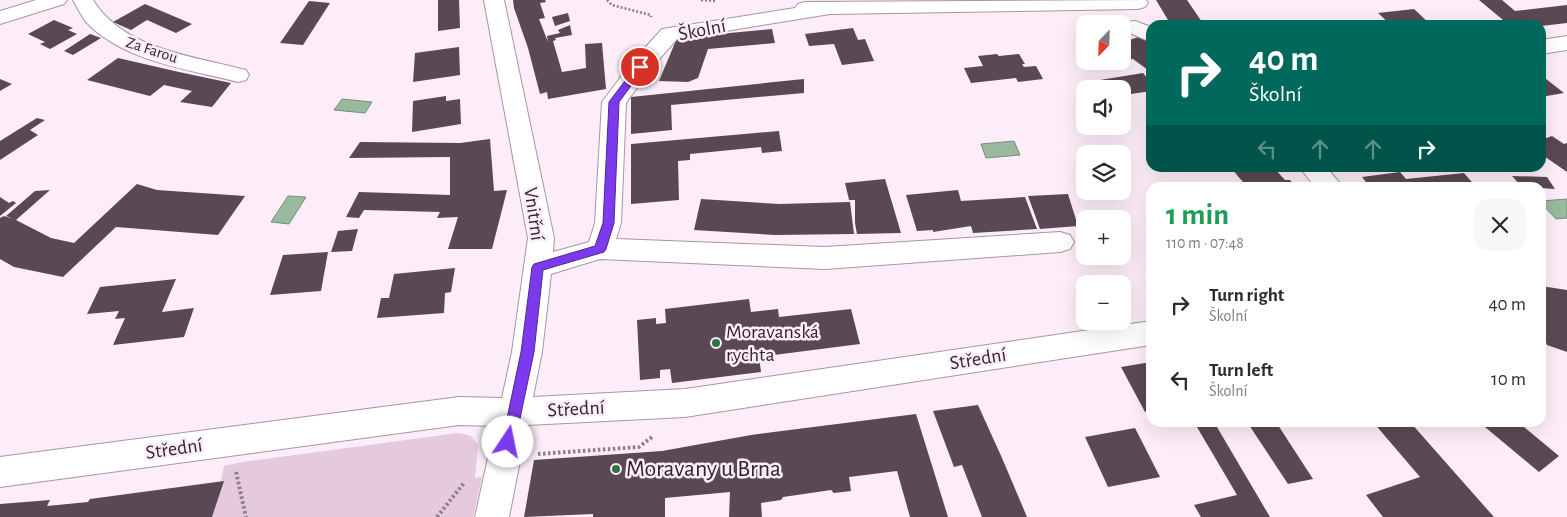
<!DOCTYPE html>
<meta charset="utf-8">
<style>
:root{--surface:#fff;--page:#f7f7f7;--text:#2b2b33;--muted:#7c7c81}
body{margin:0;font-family:"Alegreya Sans",sans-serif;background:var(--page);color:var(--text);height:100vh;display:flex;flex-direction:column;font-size:19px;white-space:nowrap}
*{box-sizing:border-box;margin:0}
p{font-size:16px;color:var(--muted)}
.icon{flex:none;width:28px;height:28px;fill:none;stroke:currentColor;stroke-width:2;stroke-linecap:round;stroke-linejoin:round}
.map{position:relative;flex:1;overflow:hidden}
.sheet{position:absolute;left:1146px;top:182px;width:400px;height:245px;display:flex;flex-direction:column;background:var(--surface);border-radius:15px;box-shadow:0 5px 20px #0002}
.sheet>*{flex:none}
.hud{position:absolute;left:1146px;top:20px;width:400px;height:152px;border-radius:15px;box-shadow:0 5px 20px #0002;background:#00695c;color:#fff;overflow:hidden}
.needle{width:32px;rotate:203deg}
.controls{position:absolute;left:1076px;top:15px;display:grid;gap:10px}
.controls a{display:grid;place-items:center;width:55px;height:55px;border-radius:10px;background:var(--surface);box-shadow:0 5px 20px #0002;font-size:25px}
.pin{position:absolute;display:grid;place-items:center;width:42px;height:42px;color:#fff;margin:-21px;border:2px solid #fff;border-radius:50%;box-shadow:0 1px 5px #0007}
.me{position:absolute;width:55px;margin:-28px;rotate:11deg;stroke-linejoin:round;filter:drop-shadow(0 0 4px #0008)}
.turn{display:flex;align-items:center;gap:18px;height:105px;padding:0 20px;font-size:22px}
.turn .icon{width:65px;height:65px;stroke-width:2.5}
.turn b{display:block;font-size:35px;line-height:42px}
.lanes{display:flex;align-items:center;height:48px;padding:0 20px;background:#0003;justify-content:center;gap:25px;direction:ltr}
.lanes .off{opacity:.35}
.round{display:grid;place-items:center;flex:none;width:52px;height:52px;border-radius:15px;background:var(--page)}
.head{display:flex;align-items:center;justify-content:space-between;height:85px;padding:0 20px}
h1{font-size:30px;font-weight:700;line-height:38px;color:#1e9e55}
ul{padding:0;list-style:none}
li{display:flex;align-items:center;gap:15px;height:75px;padding:0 20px}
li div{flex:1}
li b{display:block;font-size:19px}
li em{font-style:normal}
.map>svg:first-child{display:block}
.green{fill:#e4cadc}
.water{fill:#98ba9e;stroke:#788e7c}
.building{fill:#594954}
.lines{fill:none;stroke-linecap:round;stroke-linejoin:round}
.street-casing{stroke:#a895a2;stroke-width:2}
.path-far1{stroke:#8c8188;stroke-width:2.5;stroke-dasharray:2 2;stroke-linecap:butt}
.path{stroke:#8c8188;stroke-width:4;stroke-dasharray:2.5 2.5;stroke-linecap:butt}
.street{fill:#fff;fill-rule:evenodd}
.route{fill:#7c3aed;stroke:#51269a}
.poi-dot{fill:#2a7442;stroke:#fdedf8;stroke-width:2}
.labels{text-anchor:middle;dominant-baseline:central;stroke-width:5;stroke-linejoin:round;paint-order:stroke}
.far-street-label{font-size:16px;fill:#2f272c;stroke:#fdedf8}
.street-label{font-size:20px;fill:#2f272c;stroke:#fdedf8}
.poi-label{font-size:20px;fill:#2f272c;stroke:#fdedf8;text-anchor:start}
.near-poi-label{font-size:24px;fill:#2f272c;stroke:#fdedf8;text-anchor:start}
</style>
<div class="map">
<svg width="1567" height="517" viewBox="0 0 1567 517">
<rect width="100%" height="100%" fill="#fdedf8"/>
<path class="green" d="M458,433l13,3 7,9 -3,33 7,-1 -9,40h-261l11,-36h-2l3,-15 18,-4z"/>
<path class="water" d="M342,99l30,3 -7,11 -31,-3z
M1014,141l6,14 -34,3 -5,-14z
M288,196l18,1 -17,27 -18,-2z
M1567,199v19l-11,1 -15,-16v-2z"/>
<path class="building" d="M438,0h21l1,28 -22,3z
M513,0h32l1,2 -6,1 5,15 -6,1 9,23 -1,-6 13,-3 -2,-3 12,-5 2,10 -17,3 1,2 -3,1 9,31 24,-4 -1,-24 17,-1 4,46 -58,10 -1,-7 -7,2 -12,-46 -14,-40z
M1156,0h31l15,22 -31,3z
M1479,0h23l13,11 52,-6v18l-26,3 -32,-1z
M309,1l21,2 -27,42 -23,-2z
M145,4l47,20 -16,9 -29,-13 -16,10 -18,-8z
M1414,9l17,16h-40l-13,-12z
M568,13l2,8 -15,5 -3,-9z
M54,20l19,8 -5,2 9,4 -27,15 -10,-5 5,-2 -17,-8z
M1340,21l3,4h-24v-1z
M853,28l5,12 7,-1 9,22 -32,4 -8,-21 -25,2 -4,-12z
M772,29l3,14 -67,6 -10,29 -10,4 -29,-1 18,-43z
M90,34l11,4 -28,17 -9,-4z
M1142,36l9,7v26l-3,1 -15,-11 -11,2v-19z
M459,47l1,28 -47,7 2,-29z
M997,54l2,2 20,-2 6,10h-3l2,3 12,-1 7,13 -25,3 -2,-4 -45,5 -7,-15 19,-2 -5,-10z
M118,58l61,14 52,11 -19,24 -32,-5 12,-11 -28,-6 -14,11 -63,-16z
M1143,73l8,10v8l-20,3 -2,-3 -7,1v-3h-16l-6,-9z
M1541,75l23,18 -23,4z
M0,79l12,5 -12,7z
M804,79v14l-133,12 1,25 -41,4v-37z
M446,96v5l14,-2 1,25 -49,8 1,-31z
M37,118l8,2 -15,10 8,5 -38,25v-19z
M779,131l3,20 -20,2 -1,-6 -71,7v6l-12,1 1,39 -48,4v-60z
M1552,136l12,8 3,-1v29l-26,-18v-14z
M490,139l4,52 13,-1 -15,59h-44l10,-32 -21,1 3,-6 -76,-2 -5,8 -13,-1 13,-25 91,3v-38l-101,1 11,-16 100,1z
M1231,168h43l11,12h5l7,8h-49z
M1400,172l6,7 58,-6 13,15h-106l-9,-11z
M1512,176l35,1 8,12 -33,-2z
M885,179l16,54 -44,1 -2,-11v-23h-6l-4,-17z
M137,184l20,6 88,6 -27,39 -102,-8 -53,50 -49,-10 -14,-8v-41l4,-2 9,3 -7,-3 29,-25 15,-1 -34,30 35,18 23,5z
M958,190l3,11 64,-4 12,32 -64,4 -2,-7 -38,6v-2l-16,1 -11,-36z
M1068,194l10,32 -38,3 -12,-33z
M0,197l9,6 4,-2 3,2 -16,13z
M701,199l78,5 71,-2 4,32 -79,1 -81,-5z
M358,229l-6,22 -21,1 7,-21z
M328,252l-7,39 -51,4 13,-40z
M455,268l-4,24 -6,1 -1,20 -67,5 4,-20h8l5,-24z
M176,279l-14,33 32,-4 -10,29 -71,8 12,-27 -10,1 4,-8 -32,3 13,-27z
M1541,286l26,4v62l-20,-7 -6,-14z
M749,299l2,13 27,-3 1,8 72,-8 9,35 -101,13 2,15 -89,11 -2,-14 -10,1v8l-20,2 -3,-60 19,-2v6l10,-1 -1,-14z
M1151,362v48l-6,2 -24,-45z
M978,405l24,53 25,59h-45l-20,-52 -8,2 -21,-56z
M916,414l32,103h-38l-13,-46 -48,6 2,14 -17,2 -3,-3 -48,7 -2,3 -20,3 1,14h-33l1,-25 -65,6v19h-72v-3l-69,3 10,-57 128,-9 89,-16z
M1194,422h20l56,95h-69l-7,-12 43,-10z
M1247,422h29l37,57 -25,5z
M1373,422h37l84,95h-111l-17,-22 54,-18z
M1479,422h39l41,34 -20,16z
M1135,428l25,49 -52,10 -23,-50z
M224,481l-12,36h-212v-13l50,-4 -3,6 41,-4 2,-3z"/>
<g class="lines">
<defs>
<path id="street" d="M36,0h31l-3,4 -64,20v-13z
M73,0h20c31,50 101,56 153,70l3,5 -3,5 -8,2c-50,-13 -113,-20 -151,-59 -6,-7 -10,-16 -14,-23z
M484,0h20l50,238 -1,14 36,-10 6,-19 7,-121 30,-40 30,-33 133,-21 3,-4 7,-2 341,-2 2,3 -3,4 -7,2 -308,5 -153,25 -29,33 -22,31 -5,120 -5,16 209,8 235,-15 10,3 4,7 -4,7 -10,3 -235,17 -225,-10 -49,15 -9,78 -9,45 152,-8 466,-68v24l-466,72 -158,8 -18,92h-34l20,-91 -36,-1 -459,62v-30l459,-60 43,1 10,-46 16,-114z
M1135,21l16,6v15l-24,-10 -3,-5 3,-5z
M1567,36v14l-26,4v-14z
M1300,168h27l17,20h-28z"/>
</defs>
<use href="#street" class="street-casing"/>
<path class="path-far1" d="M607,0l5,5 39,10v2
M701,0l14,1"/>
<path class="path" d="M538,454l101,-7 13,-10
M236,472l10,45
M437,517l27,-34"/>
<use href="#street" class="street"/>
</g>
<path class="route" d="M637,65l8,2 -26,35 -5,121 -8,26 -2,3 -61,18 -9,82 -19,90 -2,4 -5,2 -4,-2 -2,-4 19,-90 11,-85 2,-3 61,-18 8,-23 6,-121z"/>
<g class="poi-dot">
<circle cx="716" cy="343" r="5"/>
<circle cx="616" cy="469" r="5"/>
</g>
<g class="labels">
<g class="far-street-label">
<text transform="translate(152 50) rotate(18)">Za Farou</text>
</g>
<g class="street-label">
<text transform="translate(702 30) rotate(-11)">Školní</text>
<text transform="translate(534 214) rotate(82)">Vnitřní</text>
<text transform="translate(978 359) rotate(-9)">Střední</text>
<text transform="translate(576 409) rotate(-3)">Střední</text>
<text transform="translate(174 449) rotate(-8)">Střední</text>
</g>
<g class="poi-label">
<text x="726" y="332">Moravanská<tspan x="726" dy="23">rychta</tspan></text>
</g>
<g class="near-poi-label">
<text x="626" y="469">Moravany u Brna</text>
</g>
</g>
</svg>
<div class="controls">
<a><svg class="needle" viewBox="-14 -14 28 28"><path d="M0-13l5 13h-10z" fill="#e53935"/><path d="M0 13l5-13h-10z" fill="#7c7c81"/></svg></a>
<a><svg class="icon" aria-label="sound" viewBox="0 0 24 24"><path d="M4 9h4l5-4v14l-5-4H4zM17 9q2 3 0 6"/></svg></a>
<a><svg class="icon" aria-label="layers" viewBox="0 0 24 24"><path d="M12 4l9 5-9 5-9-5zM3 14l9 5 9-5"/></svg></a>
<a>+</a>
<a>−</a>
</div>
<div class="pin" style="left:640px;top:67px;background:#d93025"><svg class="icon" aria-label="arrive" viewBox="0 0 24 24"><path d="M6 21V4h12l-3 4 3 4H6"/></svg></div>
<svg class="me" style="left:508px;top:442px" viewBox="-20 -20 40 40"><circle r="19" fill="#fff"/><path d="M0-13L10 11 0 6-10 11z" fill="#7c3aed"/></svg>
<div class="hud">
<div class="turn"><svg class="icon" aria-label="right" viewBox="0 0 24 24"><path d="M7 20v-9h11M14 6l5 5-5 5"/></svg><div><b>40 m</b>Školní</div></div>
<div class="lanes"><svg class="icon off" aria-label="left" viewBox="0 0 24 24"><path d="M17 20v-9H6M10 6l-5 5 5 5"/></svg><svg class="icon off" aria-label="ahead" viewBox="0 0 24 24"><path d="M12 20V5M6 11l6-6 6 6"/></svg><svg class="icon off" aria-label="ahead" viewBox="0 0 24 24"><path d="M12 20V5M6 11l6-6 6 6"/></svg><svg class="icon" aria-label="right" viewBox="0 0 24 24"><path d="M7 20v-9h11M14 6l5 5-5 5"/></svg></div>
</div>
<section class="sheet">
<div class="head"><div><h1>1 min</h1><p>110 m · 07:48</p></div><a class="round"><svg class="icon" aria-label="close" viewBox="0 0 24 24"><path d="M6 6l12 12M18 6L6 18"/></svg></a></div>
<ul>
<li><svg class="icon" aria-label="right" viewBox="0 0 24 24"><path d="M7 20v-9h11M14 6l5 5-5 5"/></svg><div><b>Turn right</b><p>Školní</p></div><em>40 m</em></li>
<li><svg class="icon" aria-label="left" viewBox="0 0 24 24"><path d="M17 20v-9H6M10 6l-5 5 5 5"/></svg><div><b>Turn left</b><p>Školní</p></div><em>10 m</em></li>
</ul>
</section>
</div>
